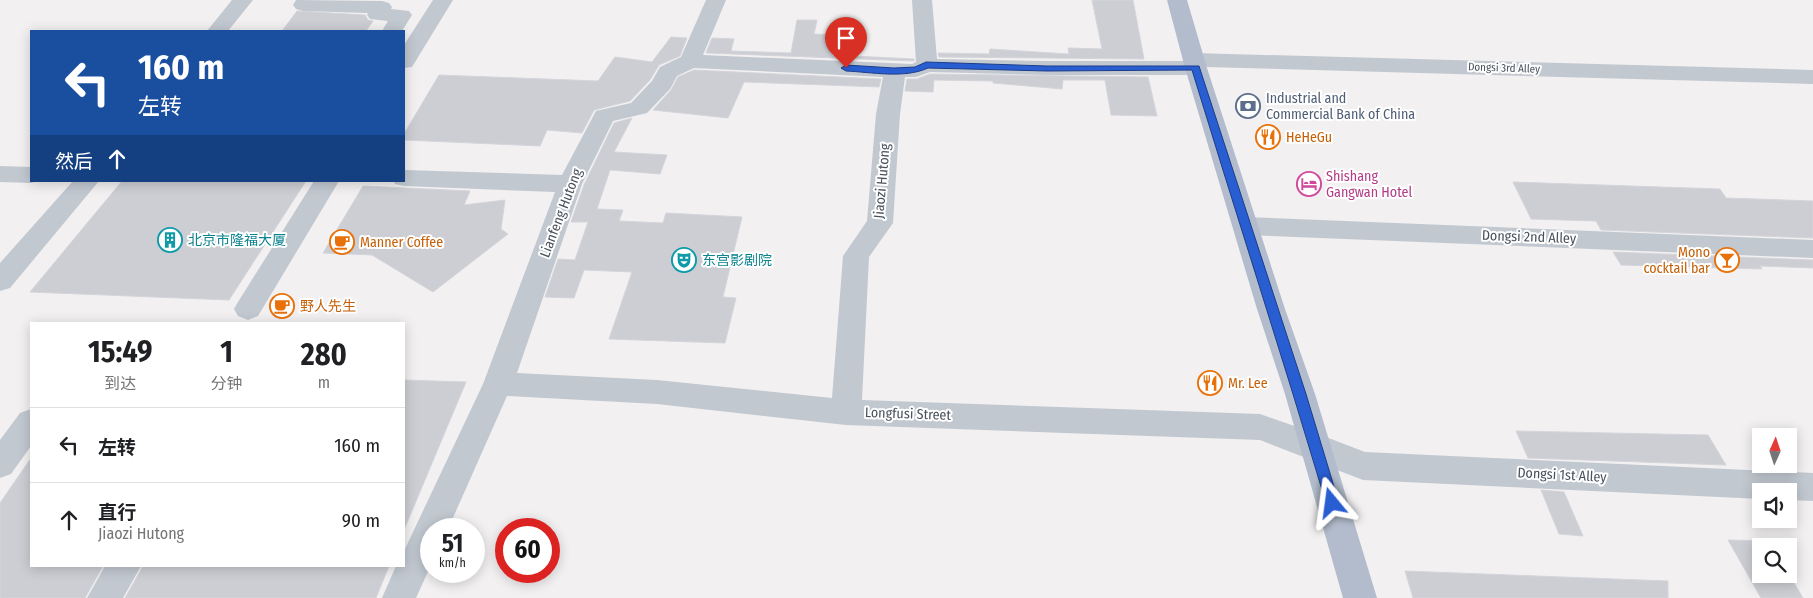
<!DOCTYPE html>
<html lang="zh">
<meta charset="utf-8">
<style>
:root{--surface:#fff;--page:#f2f2f2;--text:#202124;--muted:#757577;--line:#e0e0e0}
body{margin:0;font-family:"Fira Sans Condensed","Noto Sans SC",sans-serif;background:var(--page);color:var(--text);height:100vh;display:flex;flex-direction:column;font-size:19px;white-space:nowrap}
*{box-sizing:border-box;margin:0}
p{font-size:16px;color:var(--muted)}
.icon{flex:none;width:28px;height:28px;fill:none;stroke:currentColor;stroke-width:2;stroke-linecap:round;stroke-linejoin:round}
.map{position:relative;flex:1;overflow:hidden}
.panel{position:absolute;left:30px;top:322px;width:375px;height:245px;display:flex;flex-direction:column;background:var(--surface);border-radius:0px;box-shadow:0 2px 12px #0003}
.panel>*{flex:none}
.top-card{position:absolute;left:30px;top:30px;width:375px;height:152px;border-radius:0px;box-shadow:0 2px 12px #0003;background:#1a4fa0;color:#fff;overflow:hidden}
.needle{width:32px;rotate:3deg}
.tools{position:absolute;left:1752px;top:428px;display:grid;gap:10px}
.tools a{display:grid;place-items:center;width:45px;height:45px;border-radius:0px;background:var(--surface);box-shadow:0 2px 12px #0003;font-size:25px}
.speed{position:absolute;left:420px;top:518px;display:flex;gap:10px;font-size:25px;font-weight:700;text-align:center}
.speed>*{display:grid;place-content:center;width:65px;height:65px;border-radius:50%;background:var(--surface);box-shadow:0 2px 12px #0003;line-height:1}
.speed small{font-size:12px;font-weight:400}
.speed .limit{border:8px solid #d22;background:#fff;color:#111}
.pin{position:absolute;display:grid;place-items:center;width:42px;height:42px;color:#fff;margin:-51px -21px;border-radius:50% 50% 50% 0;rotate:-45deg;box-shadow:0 0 5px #0007}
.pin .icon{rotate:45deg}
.me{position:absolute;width:55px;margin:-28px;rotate:344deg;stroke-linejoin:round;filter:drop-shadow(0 0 4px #0008)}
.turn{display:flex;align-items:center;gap:18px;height:105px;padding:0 25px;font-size:22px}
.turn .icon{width:65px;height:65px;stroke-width:2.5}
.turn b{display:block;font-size:35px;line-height:42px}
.then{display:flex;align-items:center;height:48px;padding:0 25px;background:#0003;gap:10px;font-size:19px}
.eta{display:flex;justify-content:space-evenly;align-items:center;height:85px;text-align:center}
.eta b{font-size:30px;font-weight:700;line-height:35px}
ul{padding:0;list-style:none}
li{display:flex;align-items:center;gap:15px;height:75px;padding:0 25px;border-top:1px solid var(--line)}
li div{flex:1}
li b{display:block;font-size:19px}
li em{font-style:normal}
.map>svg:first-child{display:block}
.building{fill:#cdced4;stroke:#d4d5db}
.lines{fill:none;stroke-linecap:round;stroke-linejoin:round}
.minor{fill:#c2c8d0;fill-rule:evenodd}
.major{fill:#b2bccc;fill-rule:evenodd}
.route{fill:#295ed2;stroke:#1b3d88}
.labels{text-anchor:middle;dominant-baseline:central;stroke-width:4;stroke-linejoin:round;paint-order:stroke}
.far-street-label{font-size:11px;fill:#49515c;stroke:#fff}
.service-label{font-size:14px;fill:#4e5e75;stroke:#fff;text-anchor:start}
.food-label{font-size:14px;fill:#c56008;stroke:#fff;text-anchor:start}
.hotel-label{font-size:14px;fill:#b23c85;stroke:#fff;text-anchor:start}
.street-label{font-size:14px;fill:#49515c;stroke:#fff}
.culture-label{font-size:14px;fill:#0d838f;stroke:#fff;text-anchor:start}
</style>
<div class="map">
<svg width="1813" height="598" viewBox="0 0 1813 598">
<rect width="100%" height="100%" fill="#f2f0f0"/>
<path class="building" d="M1092,0h41l11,59 -205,-2 -1,-4 51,1 1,-5 79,5 -1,-6 34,1z
M297,11l68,4 3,5 5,1 -7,10h-84z
M797,20h20l-3,14 22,1 -4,20 82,4v2l-208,-8 6,-15 22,1 -3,12 60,2z
M671,37l16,1 -7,18 -21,9 -9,15 -20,21 -36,9 -12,23 -35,-3 -7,16 -136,-6v-6l35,-59 159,6 17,-24 37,5z
M694,70l187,9 -2,8 -135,-5 -16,36 -75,-8 18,-20 7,-13z
M930,74l218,3 9,39 -46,-1 -6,-35h-42l-1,9 -69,-6v-2l-59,-1 -1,12 -28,-1 2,-12h10z
M632,118l-18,34 53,3 -7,19 -50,-4 -13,39 26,1 -4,11 44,2 3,-10 76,4 -19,80 13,1 -11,45 -116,-4 23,-67 -48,-2 -10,28 -29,-1 13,-38 17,1 13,-38h-17l13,-37 30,-62z
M122,181h184l-77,119 -199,-8z
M1513,182l207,7 6,9 87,3v37l-212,-8 -5,-9 -65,-2z
M363,186l107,5 -6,14 41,-5 -4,29 7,5 -75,58 -61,-37 -49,-2z
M1613,252l200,8v8l-53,-2 2,3 -141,-4z
M404,380l62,2 -62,148z
M1516,431l192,4 18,30 -198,-7z
M31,458v108h72l-18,32h-85v-95z
M1541,490l23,2 19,44 -24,-2z
M1728,540l41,1 3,5h-11v28h28l14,24h-42z
M143,566h246l-13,32h-251z
M1405,571l263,10v17h-255z"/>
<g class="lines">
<path class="minor" d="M232,0h21l-25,31h-21z
M296,0l86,1 7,2 3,4 -1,2 18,2 3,4 -10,16h-20l6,-10 -18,-2 -3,-4 1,-2 -65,-2 -7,-2 -3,-4z
M433,0h20l-41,67 -8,1v-23z
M706,0h20l-23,55 209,9 4,-2 -4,-62h20l5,59 110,2h137l2,-6 8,-2 619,17v14l-607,-17 -2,6 -8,2h-149l-117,-3 -14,5h-11l-5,37 -7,109 -24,34 -7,143 398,14 66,23 39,15 448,21v28l-24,-1v-9h-28v8l-398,-19 -103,-40 -414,-15 -189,-21 -150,-8 -59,133h-17v36l-15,33h-34l14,-32h8v-15l79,-167 72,-192 -151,-6 -9,-2 -1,-3h10v-11l158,5 34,-64 35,-8 21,-22 8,-14 21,-10zM694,68l189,9 -7,37 -9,107 -24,35 -11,142 -175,-18 -140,-7 65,-189 31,-63 34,-8 23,-24 7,-13z
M0,166l31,1v14h7l-7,2 -31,-1z
M73,181h26l-89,107 -10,3v-28z
M314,181h25l-81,135 -10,4 -10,-4 -4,-7 4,-7z
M1246,217l567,23v18l-567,-23 -9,-3 -4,-6 4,-6z
M31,409v37l-20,28 -11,4v-38l20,-27z
M105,566h36l-18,32h-36z"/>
<path class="major" d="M1167,0h20l20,68 78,241 30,85 62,204h-34l-58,-204 -28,-85 -72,-241z"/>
</g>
<path class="route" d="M926,62l121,4h152l107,328 33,109 -2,4 -5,2 -4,-2 -2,-4c-43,-145 -90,-289 -134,-433l-145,1 -119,-3c-24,11 -57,4 -82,3l-5,-3 5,-3 48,3 21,-1z"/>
<defs>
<symbol id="bank-ring" viewBox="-11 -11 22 22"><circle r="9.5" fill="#fff" stroke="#5c6f8a" stroke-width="1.5"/><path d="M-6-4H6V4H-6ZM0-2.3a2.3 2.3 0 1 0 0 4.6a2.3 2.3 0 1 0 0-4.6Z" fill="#5c6f8a"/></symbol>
<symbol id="restaurant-ring" viewBox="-11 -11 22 22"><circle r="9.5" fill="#fff" stroke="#e8710a" stroke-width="1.5"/><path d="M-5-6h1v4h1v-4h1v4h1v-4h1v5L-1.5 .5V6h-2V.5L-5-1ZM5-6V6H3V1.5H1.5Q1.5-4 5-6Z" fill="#e8710a"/></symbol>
<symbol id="hotel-ring" viewBox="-11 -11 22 22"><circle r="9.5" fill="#fff" stroke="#d1479c" stroke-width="1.5"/><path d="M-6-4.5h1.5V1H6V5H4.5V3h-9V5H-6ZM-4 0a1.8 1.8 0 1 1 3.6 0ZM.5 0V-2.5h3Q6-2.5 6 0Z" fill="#d1479c"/></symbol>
<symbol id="building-ring" viewBox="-11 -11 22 22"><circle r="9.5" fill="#fff" stroke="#0f9aa8" stroke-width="1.5"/><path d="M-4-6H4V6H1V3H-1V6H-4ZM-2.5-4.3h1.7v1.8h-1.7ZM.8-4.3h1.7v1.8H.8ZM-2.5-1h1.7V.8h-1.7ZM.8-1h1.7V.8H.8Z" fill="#0f9aa8"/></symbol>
<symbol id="cafe-ring" viewBox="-11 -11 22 22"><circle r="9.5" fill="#fff" stroke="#e8710a" stroke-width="1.5"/><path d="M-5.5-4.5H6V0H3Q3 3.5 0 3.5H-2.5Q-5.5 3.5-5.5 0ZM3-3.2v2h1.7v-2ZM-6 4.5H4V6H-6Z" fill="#e8710a"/></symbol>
<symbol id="theatre-ring" viewBox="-11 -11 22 22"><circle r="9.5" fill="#fff" stroke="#0f9aa8" stroke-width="1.5"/><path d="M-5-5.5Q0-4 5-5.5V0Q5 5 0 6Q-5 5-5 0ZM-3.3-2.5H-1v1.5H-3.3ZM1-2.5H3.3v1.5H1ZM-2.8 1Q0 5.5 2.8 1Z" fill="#0f9aa8"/></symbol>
<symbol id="bar-ring" viewBox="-11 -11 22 22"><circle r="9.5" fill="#fff" stroke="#e8710a" stroke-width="1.5"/><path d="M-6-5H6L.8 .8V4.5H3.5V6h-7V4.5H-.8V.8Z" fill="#e8710a"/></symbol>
</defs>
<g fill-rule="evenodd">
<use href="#bank-ring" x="1234" y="92" width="28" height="28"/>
<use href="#restaurant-ring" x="1254" y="123" width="28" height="28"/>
<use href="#hotel-ring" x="1295" y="170" width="28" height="28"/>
<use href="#building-ring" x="156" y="226" width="28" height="28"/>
<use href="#cafe-ring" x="328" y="228" width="28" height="28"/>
<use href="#theatre-ring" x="670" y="246" width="28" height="28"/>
<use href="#bar-ring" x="1713" y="246" width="28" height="28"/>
<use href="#cafe-ring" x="268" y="292" width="28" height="28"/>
<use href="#restaurant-ring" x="1196" y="369" width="28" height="28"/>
</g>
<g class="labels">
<g class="far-street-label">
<text transform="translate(1504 68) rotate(2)">Dongsi 3rd Alley</text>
</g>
<g class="service-label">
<text x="1266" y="98">Industrial and<tspan x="1266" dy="16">Commercial Bank of China</tspan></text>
</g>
<g class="food-label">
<text x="1286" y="137">HeHeGu</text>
<text x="360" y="242">Manner Coffee</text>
<text x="1710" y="252" text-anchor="end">Mono<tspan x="1710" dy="16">cocktail bar</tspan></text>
<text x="300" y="306">野人先生</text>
<text x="1228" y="383">Mr. Lee</text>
</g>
<g class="hotel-label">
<text x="1326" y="176">Shishang<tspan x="1326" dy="16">Gangwan Hotel</tspan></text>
</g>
<g class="street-label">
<text transform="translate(882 181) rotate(-85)">Jiaozi Hutong</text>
<text transform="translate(561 213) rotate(-69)">Lianfeng Hutong</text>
<text transform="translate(1529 237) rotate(2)">Dongsi 2nd Alley</text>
<text transform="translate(908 414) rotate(2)">Longfusi Street</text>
<text transform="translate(1562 475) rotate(3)">Dongsi 1st Alley</text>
</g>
<g class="culture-label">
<text x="188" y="240">北京市隆福大厦</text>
<text x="702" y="260">东宫影剧院</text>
</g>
</g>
</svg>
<div class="tools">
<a><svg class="needle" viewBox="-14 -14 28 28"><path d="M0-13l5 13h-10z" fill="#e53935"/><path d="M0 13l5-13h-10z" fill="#757577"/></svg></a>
<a><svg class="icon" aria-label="sound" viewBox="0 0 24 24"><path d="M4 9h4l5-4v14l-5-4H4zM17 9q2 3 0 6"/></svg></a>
<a><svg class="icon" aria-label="search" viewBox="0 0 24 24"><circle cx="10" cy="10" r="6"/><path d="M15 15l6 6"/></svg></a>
</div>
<div class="speed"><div>51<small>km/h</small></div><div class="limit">60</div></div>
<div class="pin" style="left:846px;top:68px;background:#d93025"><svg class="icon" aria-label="arrive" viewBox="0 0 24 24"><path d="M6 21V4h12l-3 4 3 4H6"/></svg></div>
<svg class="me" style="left:1332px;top:503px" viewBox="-20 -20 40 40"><path d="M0-17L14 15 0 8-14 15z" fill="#295ed2" stroke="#fff" stroke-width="4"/></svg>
<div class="top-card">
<div class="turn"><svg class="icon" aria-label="left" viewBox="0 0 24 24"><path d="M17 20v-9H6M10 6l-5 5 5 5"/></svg><div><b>160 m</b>左转</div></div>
<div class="then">然后<svg class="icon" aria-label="ahead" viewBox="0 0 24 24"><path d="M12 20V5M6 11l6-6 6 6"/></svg></div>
</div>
<section class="panel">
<div class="eta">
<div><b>15:49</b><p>到达</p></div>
<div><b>1</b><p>分钟</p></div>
<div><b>280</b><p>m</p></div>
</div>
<ul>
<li><svg class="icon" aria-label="left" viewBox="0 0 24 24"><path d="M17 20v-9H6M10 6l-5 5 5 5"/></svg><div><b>左转</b></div><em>160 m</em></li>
<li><svg class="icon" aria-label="ahead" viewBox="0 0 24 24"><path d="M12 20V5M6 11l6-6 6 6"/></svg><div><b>直行</b><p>Jiaozi Hutong</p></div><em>90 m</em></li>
</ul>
</section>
</div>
